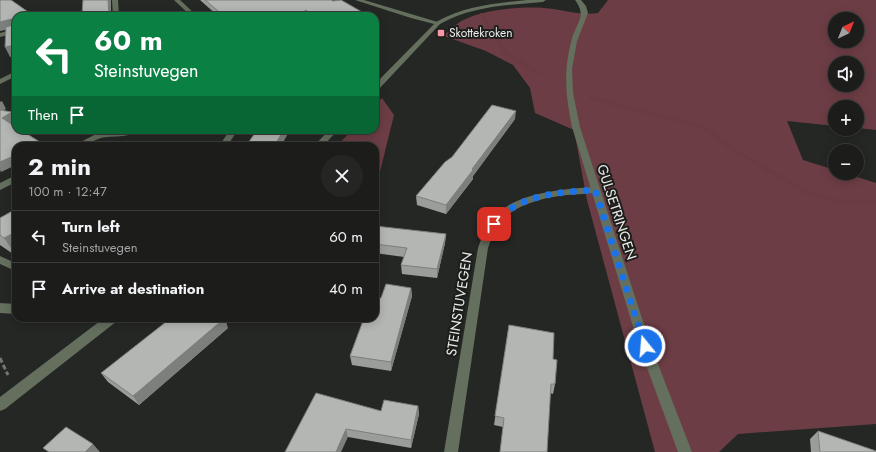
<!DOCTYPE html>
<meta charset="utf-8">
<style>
:root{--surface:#1c1d1b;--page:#252624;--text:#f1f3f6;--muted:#a0a2a3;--line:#3a3b3a}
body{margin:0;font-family:Jost,sans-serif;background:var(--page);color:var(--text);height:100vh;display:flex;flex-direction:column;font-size:15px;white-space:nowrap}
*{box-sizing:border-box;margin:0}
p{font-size:13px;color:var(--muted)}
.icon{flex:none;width:22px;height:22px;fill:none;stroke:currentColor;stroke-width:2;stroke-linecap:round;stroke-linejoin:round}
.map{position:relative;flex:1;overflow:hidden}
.side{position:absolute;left:12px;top:142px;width:367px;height:180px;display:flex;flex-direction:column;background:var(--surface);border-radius:12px;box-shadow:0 2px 10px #0003,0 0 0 1px var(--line)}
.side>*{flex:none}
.guide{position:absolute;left:12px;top:12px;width:367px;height:122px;border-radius:12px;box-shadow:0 2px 10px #0003,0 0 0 1px var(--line);background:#0b8043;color:#fff;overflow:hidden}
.needle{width:26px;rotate:43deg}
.controls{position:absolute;left:828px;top:12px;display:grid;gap:8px}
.controls a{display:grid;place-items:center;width:36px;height:36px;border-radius:50%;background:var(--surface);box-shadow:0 2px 10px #0003,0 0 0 1px var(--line);font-size:20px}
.pin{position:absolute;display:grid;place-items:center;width:34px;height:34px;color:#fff;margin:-17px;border-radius:8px;box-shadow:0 2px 6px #0006}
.me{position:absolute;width:44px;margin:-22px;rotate:343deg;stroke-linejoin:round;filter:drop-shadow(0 0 3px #0008)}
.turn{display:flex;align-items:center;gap:14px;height:84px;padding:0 16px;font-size:18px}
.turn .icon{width:52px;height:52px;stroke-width:2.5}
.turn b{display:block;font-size:28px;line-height:34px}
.then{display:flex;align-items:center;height:38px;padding:0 16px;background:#0003;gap:8px;font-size:15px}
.round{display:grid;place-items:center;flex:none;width:42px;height:42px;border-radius:21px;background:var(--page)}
.head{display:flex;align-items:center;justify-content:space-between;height:68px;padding:0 16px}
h1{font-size:24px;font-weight:700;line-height:30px}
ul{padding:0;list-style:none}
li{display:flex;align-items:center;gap:12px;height:52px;padding:0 16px;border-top:1px solid var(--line)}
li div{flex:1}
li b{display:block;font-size:15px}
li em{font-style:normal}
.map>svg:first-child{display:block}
.forest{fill:#6c3d44;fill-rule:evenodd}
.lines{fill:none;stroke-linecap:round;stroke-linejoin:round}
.stream{fill:#6a3c42;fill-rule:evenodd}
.path{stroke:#737572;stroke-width:3;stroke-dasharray:5 2.5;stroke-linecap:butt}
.service{fill:#646f5e;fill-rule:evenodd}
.minor{fill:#646f5e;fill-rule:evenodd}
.tertiary{fill:#646f5e;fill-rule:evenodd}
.wall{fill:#9a9d99}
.shaded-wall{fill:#7d7f7d}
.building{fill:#b3b6b2;stroke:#7d7f7d}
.route{stroke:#1a73e8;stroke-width:7;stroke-dasharray:0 12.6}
.poi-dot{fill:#f49aa6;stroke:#1c1e1b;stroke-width:1.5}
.labels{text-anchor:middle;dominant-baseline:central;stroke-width:4;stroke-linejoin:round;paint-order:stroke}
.far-poi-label{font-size:12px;fill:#eaebe9;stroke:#1c1e1b;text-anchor:start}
.street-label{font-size:14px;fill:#eaebe9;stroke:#1c1e1b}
</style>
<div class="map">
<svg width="876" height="452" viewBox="0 0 876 452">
<rect width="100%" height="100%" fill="#252724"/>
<path class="forest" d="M608,0h268v130l-19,-2v-21h-22v19l-48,-5 16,39 32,10v3h10l31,10v241l-138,10 -19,18h-64l-68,-252 -13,-70 -39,-17 -5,-25 -17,-23 -27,-14 -42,-15c4,-4 8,-9 13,-12 19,-14 64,-18 87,-16 18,1 36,8 54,5zM835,19h22v22h-22zM835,63h22v22h-22z
M382,98l12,17 -19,77v-46h-38l15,-16h23v-25z"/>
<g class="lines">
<path class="stream" d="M481,13h2l25,39 33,21v2h-4l-33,-21 -24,-40z
M591,96l115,30 31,24 73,42 27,7 39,1v4l-39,-1 -31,-9 -73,-42 -31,-24 -113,-29 -1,-1z"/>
<path class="path" d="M0,358l8,17"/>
<path class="service" d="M16,29v4l-16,4v-4z
M126,130h12c-10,9 -26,5 -37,8 -12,4 -15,8 -28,8l23,-12z
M16,175v7l-16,8v-7z
M0,256l11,5 5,-2v8l-5,2 -11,-5z"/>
<path class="minor" d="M112,0h6l1,16h-6z
M174,0h6l17,16h-6z
M355,0h9l77,23 -3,2 -27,-7z
M16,71v5l-16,8v-5z
M230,130h8l-11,16h-8z
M595,187l3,1 2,2 -2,2c-10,2 -21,2 -31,3 -27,3 -61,11 -74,38 -2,5 -3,10 -5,15l-30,204h-14l34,-204c4,-11 7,-21 15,-30 22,-26 71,-29 102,-31z
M0,303l16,1v10l-16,-1z"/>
<path class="tertiary" d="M527,0h19l-3,2c-36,3 -71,4 -103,22l-62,66h-3v-6l61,-62c28,-16 59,-19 91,-22z
M575,0h6l5,6 2,7 -11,28 -5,28 1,24 7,34 71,219 41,106h-14l-39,-106 -67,-219c-6,-31 -9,-53 -1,-85 4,-18 17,-25 4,-42z
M329,130h9l-15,16h-9z
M104,318h15l-2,3 -112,88 -5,2v-14z"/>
</g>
<path class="wall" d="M200,0h131l38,16h-151z
M515,119l-42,57v3l-27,35 -29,-9 -1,-9z
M16,209v47l-16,-11v-27z
M375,226l71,8 -1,9 -8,35 -35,-4 -1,-9 3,-8 -29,-4z
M411,288l1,8 -21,75 -39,-6 -2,-9 31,-58z
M509,325l44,34 2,25 -2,10 -3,-1 -47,34 -9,-2z
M228,328l-89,77 -31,-23 -7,-9z
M418,406l1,8 -8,34 -63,-11 -63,15 96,-41z
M818,431l58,21h-65l-1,-13z"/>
<path class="shaded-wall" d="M108,0h3v16h-2z
M305,10l1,6h-16z
M12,19l4,9 -16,3v-9z
M16,45v11l-6,1 -5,-10z
M2,101l4,8 -6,3v-10z
M516,111l-1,8 -42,57v3l-27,35v-9l26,-36z
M12,112l4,7v1l-9,6 -5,-8z
M284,130h6l-9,16h-7z
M43,144l1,2h-6z
M16,155v10l-15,7 -1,-2v-8z
M16,232v23l-12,-17z
M446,234l-1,9 -8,35v-9z
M411,288l1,8 -21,75v-9z
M225,318l3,10 -89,77 -6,-9z
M418,406l1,8 -8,34v-8z
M346,429l2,8 -7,15h-5z
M93,444l7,8h-15z"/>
<path class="building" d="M0,0h11l23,16h-18v29l-11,2 1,-20 7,-2 -1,-6 -12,3z
M83,0h25l1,16h-27z
M205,0h126l2,1 8,-1 28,16h-52l-12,-6v2l-15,4h-66z
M492,105l24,6 -44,58 1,1 -27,35 -30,-9 29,-34 7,-5z
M0,110l12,2 -10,6 14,9v3h5l22,14 -5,2h-22v9l-16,7z
M257,130h27l-10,16h-28z
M16,209v23l-12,6 -4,-3v-17z
M375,226l71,8 -9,35 -36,-4 6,-17 -32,-4z
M386,284l25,4 -20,74 -41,-6 14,-38h11v-20h6z
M171,318h54l-92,78 -32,-23z
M509,325l45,8 -1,26 4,1 -2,24h-4l-4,68h-47l4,-34 -9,-2z
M316,393l65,18 3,-11 34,6 -7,34 -65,-11 -10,23h-51z
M66,427l27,17 -8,8h-36l-6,-4z
M818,431l58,20v1h-56z"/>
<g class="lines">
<path class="route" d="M494,224c23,-30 67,-32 101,-34l50,156"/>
</g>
<rect class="poi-dot" x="437" y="29" width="8" height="8" rx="2"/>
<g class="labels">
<g class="far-poi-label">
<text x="449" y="33">Skottekroken</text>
</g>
<g class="street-label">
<text transform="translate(617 212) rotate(72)">GULSETRINGEN</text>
<text transform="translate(459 304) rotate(-81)">STEINSTUVEGEN</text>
</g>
</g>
</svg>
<div class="controls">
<a><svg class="needle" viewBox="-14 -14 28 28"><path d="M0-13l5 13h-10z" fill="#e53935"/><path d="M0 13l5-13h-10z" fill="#a0a2a3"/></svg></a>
<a><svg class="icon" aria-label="sound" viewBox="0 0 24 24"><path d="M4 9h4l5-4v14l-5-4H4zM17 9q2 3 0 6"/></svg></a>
<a>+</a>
<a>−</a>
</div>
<div class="pin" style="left:494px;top:224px;background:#d93025"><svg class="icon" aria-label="arrive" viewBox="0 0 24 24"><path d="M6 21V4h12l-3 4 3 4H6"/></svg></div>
<svg class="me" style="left:645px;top:346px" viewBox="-20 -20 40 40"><circle r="17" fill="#1a73e8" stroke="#fff" stroke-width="3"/><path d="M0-11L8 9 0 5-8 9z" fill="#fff"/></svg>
<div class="guide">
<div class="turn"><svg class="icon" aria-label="left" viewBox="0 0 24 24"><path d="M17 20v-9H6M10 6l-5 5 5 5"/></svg><div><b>60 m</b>Steinstuvegen</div></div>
<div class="then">Then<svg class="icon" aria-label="arrive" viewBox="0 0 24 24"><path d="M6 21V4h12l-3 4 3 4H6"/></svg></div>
</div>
<section class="side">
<div class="head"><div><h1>2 min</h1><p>100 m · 12:47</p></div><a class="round"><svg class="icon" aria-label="close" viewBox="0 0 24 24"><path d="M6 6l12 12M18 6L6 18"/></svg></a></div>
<ul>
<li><svg class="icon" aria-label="left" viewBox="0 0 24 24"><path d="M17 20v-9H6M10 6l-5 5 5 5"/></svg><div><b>Turn left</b><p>Steinstuvegen</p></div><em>60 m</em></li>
<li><svg class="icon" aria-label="arrive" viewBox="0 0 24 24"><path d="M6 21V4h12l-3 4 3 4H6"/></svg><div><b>Arrive at destination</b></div><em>40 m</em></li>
</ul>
</section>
</div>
